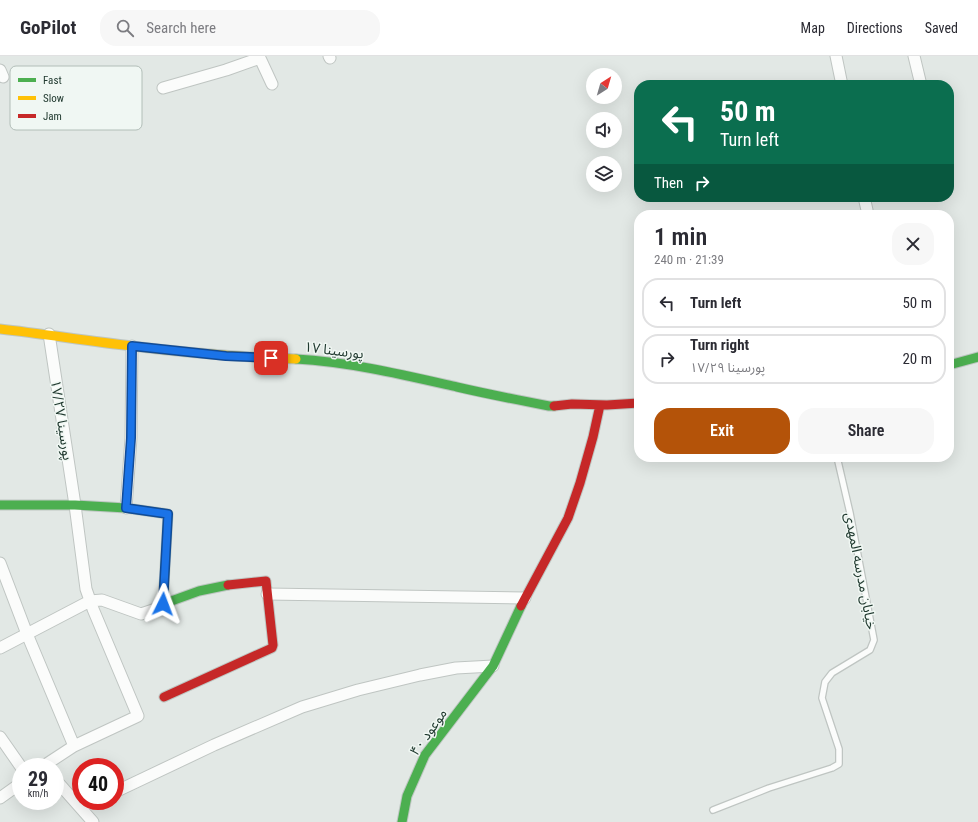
<!DOCTYPE html>
<meta charset="utf-8">
<style>
:root{--surface:#fff;--page:#f7f7f7;--text:#2b2b33;--muted:#7c7c81;--line:#e1e1e2;--accent:#b45309}
body{margin:0;font-family:"Roboto Condensed","Noto Sans Arabic",sans-serif;background:var(--page);color:var(--text);height:100vh;display:flex;flex-direction:column;font-size:15px;white-space:nowrap}
*{box-sizing:border-box;margin:0}
p{font-size:13px;color:var(--muted)}
.icon{flex:none;width:22px;height:22px;fill:none;stroke:currentColor;stroke-width:2;stroke-linecap:round;stroke-linejoin:round}
.map{position:relative;flex:1;overflow:hidden}
.sheet{position:absolute;left:634px;top:154px;width:320px;height:252px;display:flex;flex-direction:column;background:var(--surface);border-radius:16px;box-shadow:0 4px 16px #0002}
.sheet>*{flex:none}
.banner{position:absolute;left:634px;top:24px;width:320px;height:122px;border-radius:16px;box-shadow:0 4px 16px #0002;background:#0b6e4f;color:#fff;overflow:hidden}
.needle{width:26px;rotate:37deg}
.controls{position:absolute;left:586px;top:12px;display:grid;gap:8px}
.controls a{display:grid;place-items:center;width:36px;height:36px;border-radius:50%;background:var(--surface);box-shadow:0 4px 16px #0002;font-size:20px}
.speed{position:absolute;left:12px;top:702px;display:flex;gap:8px;font-size:20px;font-weight:700;text-align:center}
.speed>*{display:grid;place-content:center;width:52px;height:52px;border-radius:50%;background:var(--surface);box-shadow:0 4px 16px #0002;line-height:1}
.speed small{font-size:10px;font-weight:400}
.speed .limit{border:6px solid #d22;background:#fff;color:#111}
.pin{position:absolute;display:grid;place-items:center;width:34px;height:34px;color:#fff;margin:-17px;border-radius:8px;box-shadow:0 2px 6px #0006}
.me{position:absolute;width:44px;margin:-22px;rotate:3deg;stroke-linejoin:round;filter:drop-shadow(0 0 3px #0008)}
.turn{display:flex;align-items:center;gap:14px;height:84px;padding:0 20px;font-size:18px}
.turn .icon{width:52px;height:52px;stroke-width:2.5}
.turn b{display:block;font-size:28px;line-height:34px}
.then{display:flex;align-items:center;height:38px;padding:0 20px;background:#0003;gap:8px;font-size:15px}
.round{display:grid;place-items:center;flex:none;width:42px;height:42px;border-radius:16px;background:var(--page)}
.summary{display:flex;align-items:center;justify-content:space-between;height:68px;padding:0 20px}
h1{font-size:24px;font-weight:600;line-height:30px}
.button{display:flex;gap:8px;margin-top:auto;padding:8px 20px}
.button a{flex:1;height:46px;border-radius:16px;background:var(--accent);color:#fff;font-size:16px;font-weight:600;line-height:46px;text-align:center}
.button a+a{background:var(--page);color:var(--text)}
ul{padding:0;list-style:none}
li{display:flex;align-items:center;gap:12px;height:50px;margin:0 8px 6px;padding:0 12px;border:2px solid var(--line);border-radius:16px}
li div{flex:1}
li b{display:block;font-size:15px}
li em{font-style:normal}
header{display:flex;align-items:center;gap:24px;box-sizing:border-box;height:56px;padding:0 20px;background:var(--surface);border-bottom:1px solid var(--line)}
header strong{font-size:19px}
nav{display:flex;gap:22px;margin-inline-start:auto;font-size:14px}
.search{width:280px;height:36px;background:var(--page);display:flex;align-items:center;gap:10px;box-sizing:border-box;padding:0 14px;border-radius:16px;color:var(--muted);font-size:15px}
.map>svg:first-child{display:block}
.lines{fill:none;stroke-linecap:round;stroke-linejoin:round}
.lane-casing{stroke:#bfc5c2;stroke-width:8}
.street-casing{stroke:#bfc5c2;stroke-width:13}
.fast-casing{stroke:#bec6c2;stroke-width:11}
.slow-casing{stroke:#bec6c2;stroke-width:11}
.jam-casing{stroke:#bec6c2;stroke-width:11}
.lane{stroke:#fbfcfb;stroke-width:5.5}
.street{stroke:#fbfcfb;stroke-width:11}
.fast{stroke:#4caf50;stroke-width:9}
.slow{stroke:#ffc107;stroke-width:9}
.jam{stroke:#c62828;stroke-width:9}
.route-casing{stroke:#114b97;stroke-width:10}
.route{stroke:#1a73e8;stroke-width:7}
.labels{text-anchor:middle;dominant-baseline:central;stroke-width:3;stroke-linejoin:round;paint-order:stroke}
.street-label{font-size:14px;fill:#213a30;stroke:#f0f7f3}
.key{fill:#f0f7f3;stroke:#b2beb8;stroke-width:1}
.key-label{font-size:11px;fill:#213a30}
</style>
<header>
<strong>GoPilot</strong>
<div class="search"><svg class="icon" aria-label="search" viewBox="0 0 24 24"><circle cx="10" cy="10" r="6"/><path d="M15 15l6 6"/></svg>Search here</div>
<nav><a>Map</a><a>Directions</a><a>Saved</a></nav>
</header>
<div class="map">
<svg width="978" height="766" viewBox="0 0 978 766">
<rect width="100%" height="100%" fill="#e2e8e5"/>
<g class="lines">
<defs>
<path id="lane" d="M713,754l56,-22 63,-20 7,-4v-15l-17,-51 3,-16 7,-9 38,-23 4,-10 -24,-127 -13,-56"/>
<path id="street" d="M259,0l13,28
M329,0l1,2
M836,0l6,29
M914,0l7,29
M0,14l3,7
M163,32l63,-18 34,-12
M864,141l3,13
M126,452l5,-70 1,-92
M0,507l27,71 47,112
M267,538l258,4
M0,592l90,-47 12,-1 39,14 18,-6 4,-4
M0,681l21,30
M42,711l32,-21 64,-30 -45,-107 -7,-20 -11,-84 -26,-171
M55,723l38,43
M115,736l99,-47 88,-38 56,-17 62,-15 36,-7 37,-2
M0,742l21,-15
M80,751l14,-6"/>
<path id="fast" d="M296,303c54,3 108,16 161,28 30,7 61,13 92,19h5
M949,309l29,-8
M0,449h75l51,3 42,6 -5,90 36,-13 29,-6
M402,766l5,-26 18,-41 68,-89 28,-60"/>
<path id="slow" d="M0,273c44,5 88,12 132,17 55,7 109,11 164,13"/>
<path id="jam" d="M554,350l18,-2 35,1 32,-2
M521,550l47,-88 12,-35 13,-46 7,-32
M164,641l108,-49 1,-3 -7,-64 -38,4"/>
</defs>
<use href="#lane" class="lane-casing"/>
<use href="#street" class="street-casing"/>
<use href="#fast" class="fast-casing"/>
<use href="#slow" class="slow-casing"/>
<use href="#jam" class="jam-casing"/>
<use href="#lane" class="lane"/>
<use href="#street" class="street"/>
<use href="#fast" class="fast"/>
<use href="#slow" class="slow"/>
<use href="#jam" class="jam"/>
</g>
<g class="lines">
<defs>
<path id="route" d="M163,548l5,-90 -42,-6 5,-70 1,-92 94,10 45,2"/>
</defs>
<use href="#route" class="route-casing"/>
<use href="#route" class="route"/>
</g>
<g class="labels">
<g class="street-label">
<text transform="translate(334 294) rotate(7)">پورسینا ۱۷</text>
<text transform="translate(62 364) rotate(81)">پورسینا ۱۷/۲۷</text>
<text transform="translate(861 515) rotate(79)">خیابان مدرسه المهدی</text>
<text transform="translate(428 676) rotate(-55)">موعود ۴۰</text>
</g>
</g>
<rect x="10" y="10" width="132" height="64" rx="6" class="key"/>
<rect x="18" y="22" width="18" height="4" fill="#4caf50"/>
<rect x="18" y="40" width="18" height="4" fill="#ffc107"/>
<rect x="18" y="58" width="18" height="4" fill="#c62828"/>
<g class="key-label">
<text x="43" y="28">Fast</text>
<text x="43" y="46">Slow</text>
<text x="43" y="64">Jam</text>
</g>
</svg>
<div class="controls">
<a><svg class="needle" viewBox="-14 -14 28 28"><path d="M0-13l5 13h-10z" fill="#e53935"/><path d="M0 13l5-13h-10z" fill="#7c7c81"/></svg></a>
<a><svg class="icon" aria-label="sound" viewBox="0 0 24 24"><path d="M4 9h4l5-4v14l-5-4H4zM17 9q2 3 0 6"/></svg></a>
<a><svg class="icon" aria-label="layers" viewBox="0 0 24 24"><path d="M12 4l9 5-9 5-9-5zM3 14l9 5 9-5"/></svg></a>
</div>
<div class="speed"><div>29<small>km/h</small></div><div class="limit">40</div></div>
<div class="pin" style="left:271px;top:302px;background:#d93025"><svg class="icon" aria-label="arrive" viewBox="0 0 24 24"><path d="M6 21V4h12l-3 4 3 4H6"/></svg></div>
<svg class="me" style="left:163px;top:548px" viewBox="-20 -20 40 40"><path d="M0-17L14 15 0 8-14 15z" fill="#1a73e8" stroke="#fff" stroke-width="4"/></svg>
<div class="banner">
<div class="turn"><svg class="icon" aria-label="left" viewBox="0 0 24 24"><path d="M17 20v-9H6M10 6l-5 5 5 5"/></svg><div><b>50 m</b>Turn left</div></div>
<div class="then">Then<svg class="icon" aria-label="right" viewBox="0 0 24 24"><path d="M7 20v-9h11M14 6l5 5-5 5"/></svg></div>
</div>
<section class="sheet">
<div class="summary"><div><h1>1 min</h1><p>240 m · 21:39</p></div><a class="round"><svg class="icon" aria-label="close" viewBox="0 0 24 24"><path d="M6 6l12 12M18 6L6 18"/></svg></a></div>
<ul>
<li><svg class="icon" aria-label="left" viewBox="0 0 24 24"><path d="M17 20v-9H6M10 6l-5 5 5 5"/></svg><div><b>Turn left</b></div><em>50 m</em></li>
<li><svg class="icon" aria-label="right" viewBox="0 0 24 24"><path d="M7 20v-9h11M14 6l5 5-5 5"/></svg><div><b>Turn right</b><p>پورسینا ۱۷/۲۹</p></div><em>20 m</em></li>
</ul>
<div class="button"><a>Exit</a><a>Share</a></div>
</section>
</div>
